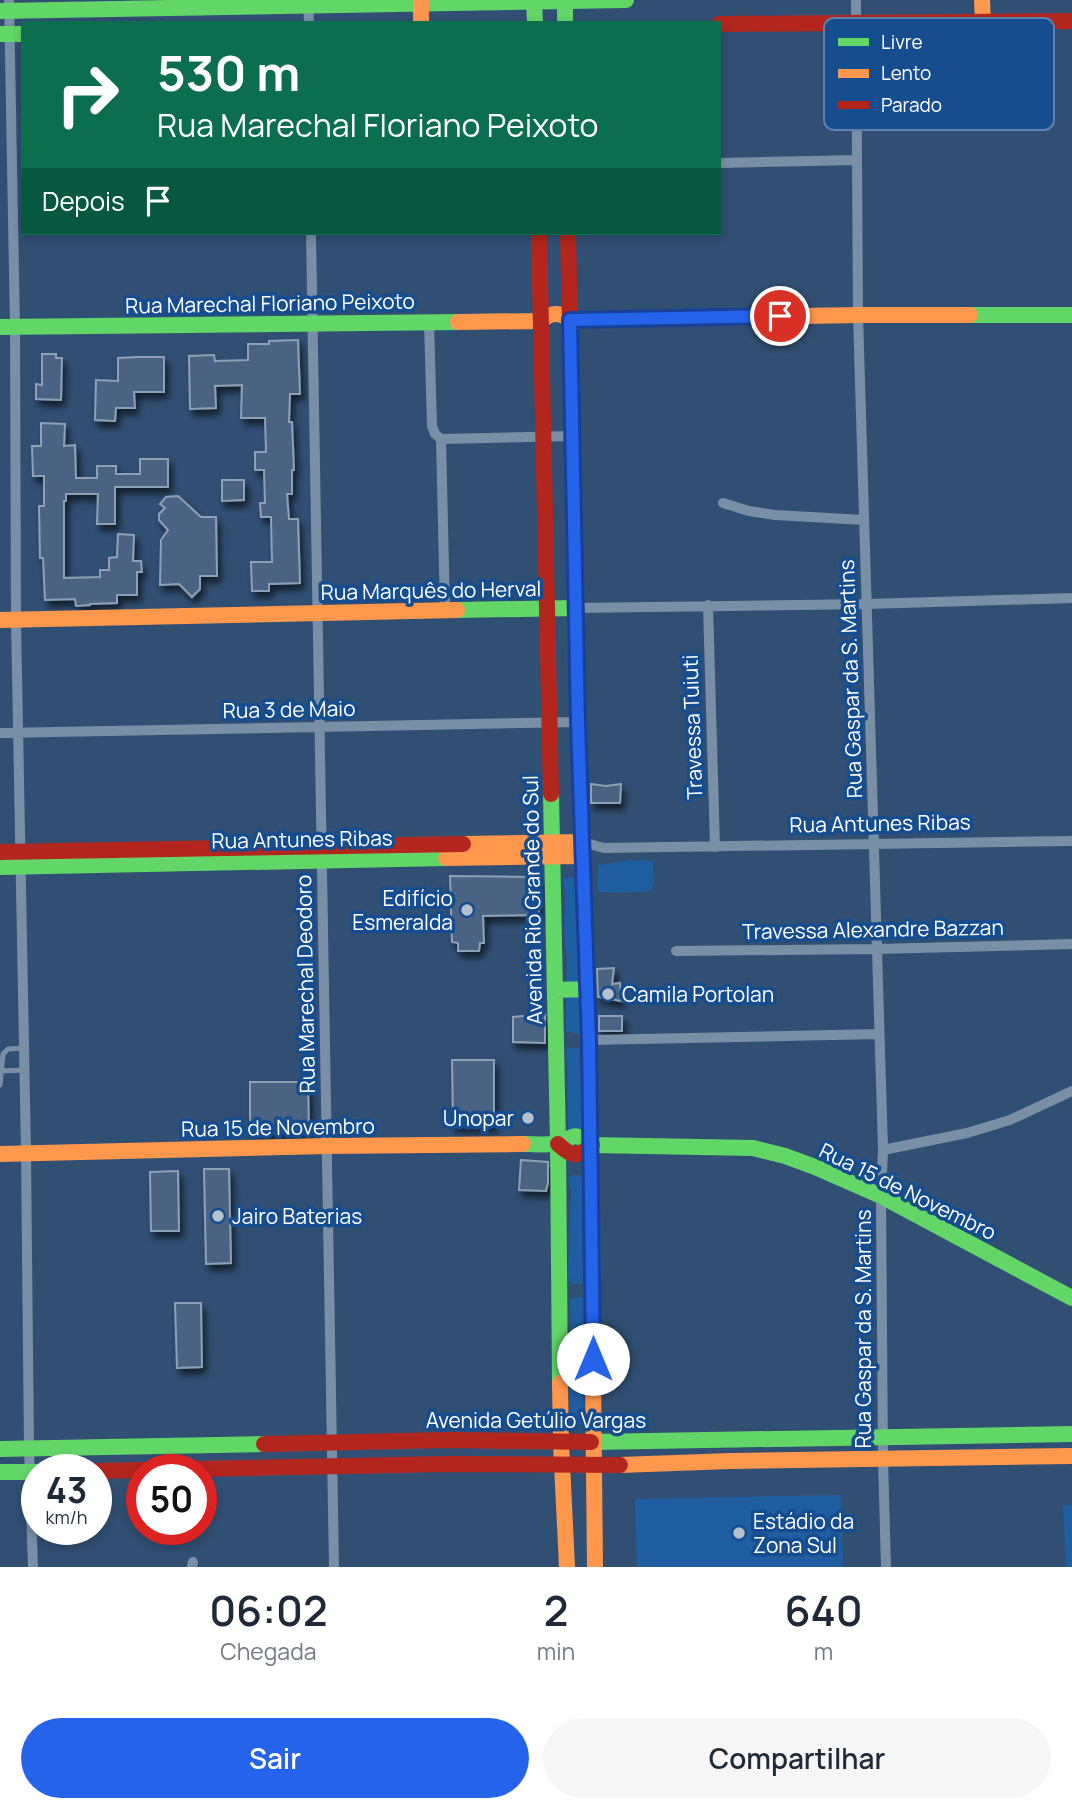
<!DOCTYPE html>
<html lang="pt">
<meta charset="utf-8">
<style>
:root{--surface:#fff;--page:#f6f6f7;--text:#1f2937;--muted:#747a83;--accent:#2563eb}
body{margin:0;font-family:Manrope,sans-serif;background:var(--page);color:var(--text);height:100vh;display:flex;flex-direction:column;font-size:26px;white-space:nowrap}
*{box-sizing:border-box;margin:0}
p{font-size:23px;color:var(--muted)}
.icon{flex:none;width:38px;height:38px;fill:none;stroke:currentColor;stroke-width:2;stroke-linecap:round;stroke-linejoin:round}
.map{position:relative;height:1567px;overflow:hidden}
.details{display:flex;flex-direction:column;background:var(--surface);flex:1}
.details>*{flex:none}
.hud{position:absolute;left:21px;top:21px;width:700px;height:214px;border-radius:0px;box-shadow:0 4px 10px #0003;background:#0b6e4f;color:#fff;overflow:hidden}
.speed{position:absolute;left:21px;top:1454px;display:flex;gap:14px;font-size:35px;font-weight:700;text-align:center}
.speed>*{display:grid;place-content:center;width:91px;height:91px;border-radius:50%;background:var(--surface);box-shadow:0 4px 10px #0003;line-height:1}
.speed small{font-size:18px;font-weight:400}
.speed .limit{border:10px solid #d22;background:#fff;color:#111}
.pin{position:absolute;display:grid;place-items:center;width:60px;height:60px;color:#fff;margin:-30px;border:4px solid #fff;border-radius:50%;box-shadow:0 2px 7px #0007}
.me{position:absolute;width:77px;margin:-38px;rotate:0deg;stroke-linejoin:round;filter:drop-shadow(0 0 5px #0008)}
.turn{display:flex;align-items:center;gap:24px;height:147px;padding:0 21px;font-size:32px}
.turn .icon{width:91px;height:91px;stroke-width:2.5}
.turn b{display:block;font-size:49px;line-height:60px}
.then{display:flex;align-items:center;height:66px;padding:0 21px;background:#0003;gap:14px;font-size:26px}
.eta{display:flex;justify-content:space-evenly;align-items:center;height:119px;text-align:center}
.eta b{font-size:42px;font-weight:600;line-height:49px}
.action{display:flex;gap:14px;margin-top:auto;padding:14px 21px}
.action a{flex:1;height:80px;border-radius:42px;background:var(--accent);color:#fff;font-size:28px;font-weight:600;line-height:80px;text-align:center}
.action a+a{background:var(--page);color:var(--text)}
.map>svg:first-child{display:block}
.green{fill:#205ea2}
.building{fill:#4b6482;stroke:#8da0b5;stroke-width:2;filter:url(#shadow)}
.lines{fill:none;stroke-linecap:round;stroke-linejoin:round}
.lane{stroke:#788fa6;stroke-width:5}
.street{stroke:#788fa6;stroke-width:10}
.fast{stroke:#63d668;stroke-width:16}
.slow{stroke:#ff974d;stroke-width:16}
.jam{stroke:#b3261e;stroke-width:16}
.route-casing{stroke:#184099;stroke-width:18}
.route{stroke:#2563eb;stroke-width:12}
.poi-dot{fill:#b7c1ce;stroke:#154d8f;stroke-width:2.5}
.labels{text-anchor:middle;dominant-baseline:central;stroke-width:7;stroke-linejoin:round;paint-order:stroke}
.street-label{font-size:21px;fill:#fff;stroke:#154d8f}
.poi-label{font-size:21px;fill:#fff;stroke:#154d8f;text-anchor:start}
.key{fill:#154d8f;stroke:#5b82b1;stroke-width:2}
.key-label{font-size:19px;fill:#fff}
</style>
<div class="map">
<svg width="1072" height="1567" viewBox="0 0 1072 1567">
<defs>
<filter id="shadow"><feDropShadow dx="3.5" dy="6" stdDeviation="3.5" flood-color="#0009"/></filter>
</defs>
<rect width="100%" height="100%" fill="#314f73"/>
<path class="green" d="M632,860l21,1 1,23 -3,7 -30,2 -23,-1v-27z
M570,877h6l3,109 -13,4 1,-30 -3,-34 1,-29 -2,-19z
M566,992h15l-2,19 2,23 -15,-2z
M567,1048h12l4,81 -15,1z
M575,1175l7,1 6,8 -6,17 2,83h-14l-2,-10 3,-83 -3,-14z
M585,1297l-2,54h-12l-1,-53z
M583,1365l1,60 -13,-1c-2,-19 0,-38 -3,-56z
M841,1495l2,72h-206l-2,-68z
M1063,1505h9v62h-6z"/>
<path class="building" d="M298,340l2,54h-10l-1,28h3l2,48h-2v24h-5l2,25h9l2,64 -31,1v7h-17l-1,-29h21l-1,-45h-10l-1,-14h5l-1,-33h-9v-18h11l-1,-34h-24l1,-33 -27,1 1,22 -26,1 -1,-53 25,-1 1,6 33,-1v-16h21v-3z
M42,354h14v4h6l-1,42 -25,-1v-15l6,1z
M138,357h26v35h-30l1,16h-19l-1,13 -20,-1 1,-40 22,1v-23z
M41,423l24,1 -1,22 11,-1 1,33h21v-12h19v8h24v-15h28v28h-53v37h-18l1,-30h-32v7h-2v77l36,-1v-7h9v-12l8,-1 1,-23 16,1 -1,26h8l1,11h-5v23h-20v8l-27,1v1l-14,1 -1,-7 -30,1 -2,-42h-3l-1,-52h5v-30h-11l-1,-30h9z
M222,480h22v20l-22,1z
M178,496l23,21h15l1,59h-17v13l-8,8 -13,-13 -19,1 1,-45 7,-10 -9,-10v-6l6,-6 -5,-4 6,-7z
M591,784l15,2 15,-2 -1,19h-29z
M450,876l88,1 1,38 -56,1 1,27h-4l-1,8h-21v-8l-6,-1z
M614,968l-2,16 8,-1 1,18 -23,-4 -1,-28z
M545,1014v29l-32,-1v-25z
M599,1016h23v15h-23z
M452,1060h42v66h-41z
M250,1082h58l1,51h-59z
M521,1160l27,2v21l-2,8 -27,-1z
M204,1169h25l2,94 -25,1z
M178,1171l1,60h-28l-1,-59z
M175,1303h26l1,64 -25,1z"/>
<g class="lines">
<path class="lane" d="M0,1071l24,-1
M0,1085l3,-31 5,-5 16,-1"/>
<path class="street" d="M9,0l6,327 1,293 10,533 3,296 4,118
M856,0l2,315 25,835 -2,46 2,263 3,108
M308,1l1,22
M719,163l138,-3
M311,233l23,1334
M429,322l3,104 3,8 6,5 131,-3
M441,439l4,172
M723,503l26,8 26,4 89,5
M708,605l7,242
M576,608l291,-4 205,-6
M0,733l578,-11
M582,842l22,6 468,-7
M676,951l200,-2 196,-5
M589,1040l290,-6
M883,1150l84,-17 43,-13 62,-29
M192,1567l1,-5"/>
<path class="fast" d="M534,0l1,23
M565,0v23
M0,11l626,-11
M0,34h23
M970,315h102
M0,327l458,-5
M457,610l119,-2
M578,713l11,327 2,143
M551,794l7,350 2,239
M0,867l446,-9
M555,990l33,-1
M523,1144c10,0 21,1 31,0 19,-2 15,-17 38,1l161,3 32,8 30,11 66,29 191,102
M591,1442l481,-8
M0,1449l264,-5
M0,1472h37"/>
<path class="slow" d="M982,0l1,22
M421,3v20
M458,322l83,-1c10,-9 19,-9 29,-1l288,-5h112
M0,620l457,-10
M463,844l119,-2
M446,858l137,-2
M0,1154l327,-8 196,-2
M591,1183l4,384
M560,1383l1,60 6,124
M620,1465l110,-4 342,-5"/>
<path class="jam" d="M719,24l353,-3
M539,233l12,561
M568,233l10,480
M0,852l463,-8
M558,1144c14,13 19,14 34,1
M264,1444l183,-4 144,2
M96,1471l351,-7 173,1"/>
</g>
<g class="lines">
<defs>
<path id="route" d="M593,1359l-4,-319 -11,-318 -8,-402 210,-4"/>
</defs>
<use href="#route" class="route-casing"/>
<use href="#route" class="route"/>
</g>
<g class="poi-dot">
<circle cx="467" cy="910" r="7"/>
<circle cx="608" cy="994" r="7"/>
<circle cx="528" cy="1118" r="7"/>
<circle cx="218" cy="1216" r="7"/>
<circle cx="739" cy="1533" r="7"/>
</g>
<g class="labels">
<g class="street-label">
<text transform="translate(270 303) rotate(-1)">Rua Marechal Floriano Peixoto</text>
<text transform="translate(431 590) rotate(-1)">Rua Marquês do Herval</text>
<text transform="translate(850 679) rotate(-92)">Rua Gaspar da S. Martins</text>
<text transform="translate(289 709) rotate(-1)">Rua 3 de Maio</text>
<text transform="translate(692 727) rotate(-92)">Travessa Tuiuti</text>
<text transform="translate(880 823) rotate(-1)">Rua Antunes Ribas</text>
<text transform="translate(302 839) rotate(-1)">Rua Antunes Ribas</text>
<text transform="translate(532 900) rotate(-91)">Avenida Rio Grande do Sul</text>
<text transform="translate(873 929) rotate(-1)">Travessa Alexandre Bazzan</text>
<text transform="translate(305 984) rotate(-91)">Rua Marechal Deodoro</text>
<text transform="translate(278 1127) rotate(-1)">Rua 15 de Novembro</text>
<text transform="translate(908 1191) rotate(26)">Rua 15 de Novembro</text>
<text transform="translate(863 1329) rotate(-90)">Rua Gaspar da S. Martins</text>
<text x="536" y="1420">Avenida Getúlio Vargas</text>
</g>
<g class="poi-label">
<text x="453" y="898" text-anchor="end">Edifício<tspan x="453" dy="24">Esmeralda</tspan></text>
<text x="622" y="994">Camila Portolan</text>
<text x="514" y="1118" text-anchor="end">Unopar</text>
<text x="232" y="1216">Jairo Baterias</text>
<text x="753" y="1521">Estádio da<tspan x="753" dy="24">Zona Sul</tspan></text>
</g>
</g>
<rect x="824" y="18" width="230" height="112" rx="10" class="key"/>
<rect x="838" y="38" width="31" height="8" fill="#63d668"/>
<rect x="838" y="69" width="31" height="9" fill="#ff974d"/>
<rect x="838" y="101" width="31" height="8" fill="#b3261e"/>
<g class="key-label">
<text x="881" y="49">Livre</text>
<text x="881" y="80">Lento</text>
<text x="881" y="112">Parado</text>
</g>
</svg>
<div class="speed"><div>43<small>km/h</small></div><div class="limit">50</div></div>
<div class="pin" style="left:780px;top:316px;background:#d93025"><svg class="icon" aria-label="arrive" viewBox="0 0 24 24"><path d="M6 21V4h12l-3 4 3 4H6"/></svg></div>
<svg class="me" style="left:593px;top:1359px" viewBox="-20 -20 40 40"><circle r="19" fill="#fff"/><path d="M0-13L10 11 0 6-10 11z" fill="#2563eb"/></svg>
<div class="hud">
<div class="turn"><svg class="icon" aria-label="right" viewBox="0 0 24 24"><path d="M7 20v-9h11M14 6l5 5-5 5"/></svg><div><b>530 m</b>Rua Marechal Floriano Peixoto</div></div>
<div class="then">Depois<svg class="icon" aria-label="arrive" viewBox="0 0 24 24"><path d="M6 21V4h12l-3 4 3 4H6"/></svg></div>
</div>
</div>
<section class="details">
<div class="eta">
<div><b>06:02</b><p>Chegada</p></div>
<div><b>2</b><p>min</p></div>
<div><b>640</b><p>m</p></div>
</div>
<div class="action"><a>Sair</a><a>Compartilhar</a></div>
</section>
